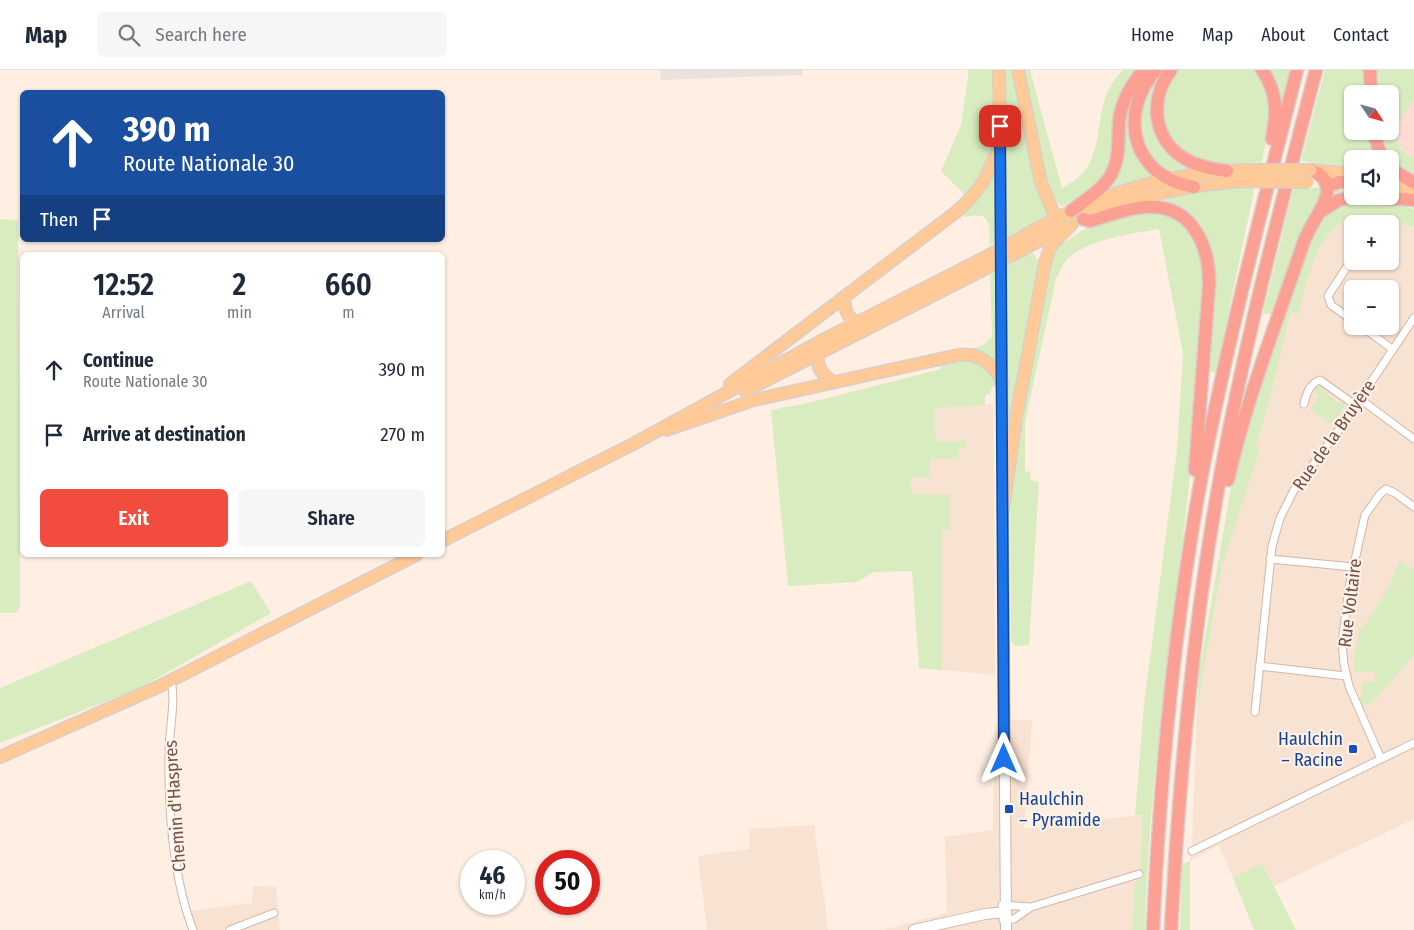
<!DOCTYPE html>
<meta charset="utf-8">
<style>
:root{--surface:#fff;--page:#f6f6f7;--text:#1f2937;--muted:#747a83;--line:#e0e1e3;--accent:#f14c3e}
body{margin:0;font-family:"Fira Sans Condensed",sans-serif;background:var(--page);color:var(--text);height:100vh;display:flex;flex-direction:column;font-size:19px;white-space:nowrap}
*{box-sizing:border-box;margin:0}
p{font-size:16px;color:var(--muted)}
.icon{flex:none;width:28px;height:28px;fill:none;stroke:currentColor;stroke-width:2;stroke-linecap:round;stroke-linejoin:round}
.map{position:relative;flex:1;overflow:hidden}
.side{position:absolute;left:20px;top:182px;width:425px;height:305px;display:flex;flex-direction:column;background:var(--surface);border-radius:8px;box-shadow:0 1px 4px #0004}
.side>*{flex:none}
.guide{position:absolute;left:20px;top:20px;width:425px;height:152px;border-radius:8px;box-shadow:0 1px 4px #0004;background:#1a4fa0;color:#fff;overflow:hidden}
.needle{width:32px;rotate:126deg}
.buttons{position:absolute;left:1344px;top:15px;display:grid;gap:10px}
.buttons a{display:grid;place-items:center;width:55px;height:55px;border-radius:8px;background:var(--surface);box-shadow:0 1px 4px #0004;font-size:25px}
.speed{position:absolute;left:460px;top:780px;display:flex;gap:10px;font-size:25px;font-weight:700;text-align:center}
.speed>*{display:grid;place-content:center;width:65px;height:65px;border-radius:50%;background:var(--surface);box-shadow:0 1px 4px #0004;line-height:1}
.speed small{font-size:12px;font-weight:400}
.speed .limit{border:8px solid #d22;background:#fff;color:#111}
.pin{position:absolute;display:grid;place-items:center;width:42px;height:42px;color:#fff;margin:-21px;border-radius:10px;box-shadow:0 2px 8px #0006}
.me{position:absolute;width:55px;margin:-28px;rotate:0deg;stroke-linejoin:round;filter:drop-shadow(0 0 4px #0008)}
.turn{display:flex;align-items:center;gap:18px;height:105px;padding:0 20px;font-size:22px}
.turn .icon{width:65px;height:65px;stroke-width:2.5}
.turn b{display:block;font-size:35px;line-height:42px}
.then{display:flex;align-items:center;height:48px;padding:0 20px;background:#0003;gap:10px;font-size:19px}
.eta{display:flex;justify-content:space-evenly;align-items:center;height:85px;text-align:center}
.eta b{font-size:30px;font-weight:600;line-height:35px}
.action{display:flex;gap:10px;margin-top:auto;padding:10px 20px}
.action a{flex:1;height:58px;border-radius:8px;background:var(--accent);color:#fff;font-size:20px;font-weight:600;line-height:58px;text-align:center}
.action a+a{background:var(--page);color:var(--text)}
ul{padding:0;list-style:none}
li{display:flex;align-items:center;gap:15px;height:65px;padding:0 20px}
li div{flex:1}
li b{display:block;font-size:19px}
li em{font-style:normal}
header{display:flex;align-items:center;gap:30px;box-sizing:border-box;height:70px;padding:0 25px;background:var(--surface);border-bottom:1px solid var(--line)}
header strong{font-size:24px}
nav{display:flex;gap:28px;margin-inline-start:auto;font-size:18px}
.search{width:350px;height:45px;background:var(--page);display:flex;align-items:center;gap:12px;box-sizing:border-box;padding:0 18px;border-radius:8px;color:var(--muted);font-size:19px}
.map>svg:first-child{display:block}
.residential{fill:#f8e2d2;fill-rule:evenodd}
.commercial{fill:#ffdbd4}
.industrial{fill:#ece2dd}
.green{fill:#d8ecbf;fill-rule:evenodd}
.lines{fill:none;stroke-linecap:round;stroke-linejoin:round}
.street-casing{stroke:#d2b6aa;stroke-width:9}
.secondary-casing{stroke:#d5b5a7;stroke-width:12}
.primary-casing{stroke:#d9cecb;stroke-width:14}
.highway-casing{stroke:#d9cecb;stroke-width:15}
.street{stroke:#fff;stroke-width:7}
.secondary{stroke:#fff;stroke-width:10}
.primary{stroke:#ffca97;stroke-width:11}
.highway{stroke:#fda094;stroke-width:12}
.primary-bridge-casing{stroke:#d9cecb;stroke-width:14;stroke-linecap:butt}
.primary-bridge{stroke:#ffca97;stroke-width:11}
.route-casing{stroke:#114b97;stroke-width:12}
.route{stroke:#1a73e8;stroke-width:9}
.transit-dot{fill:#1a4fb4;stroke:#fff3e9;stroke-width:2}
.labels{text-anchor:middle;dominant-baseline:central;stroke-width:4;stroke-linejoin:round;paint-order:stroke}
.street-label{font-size:18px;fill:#775146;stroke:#fff3e9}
.transit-label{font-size:18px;fill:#164399;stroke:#fff3e9;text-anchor:end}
</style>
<header>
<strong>Map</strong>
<div class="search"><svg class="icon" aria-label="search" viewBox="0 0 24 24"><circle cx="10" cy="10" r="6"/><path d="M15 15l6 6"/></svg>Search here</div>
<nav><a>Home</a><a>Map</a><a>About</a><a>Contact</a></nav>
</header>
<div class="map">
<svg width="1414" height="860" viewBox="0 0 1414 860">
<rect width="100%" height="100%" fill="#feefe2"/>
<path class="residential" d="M1358,146l56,11v592l-140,67 -12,-23 -29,15 -14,-33 -29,16 2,-17 5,-133 25,-145 38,-117 -4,-2 17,-60 16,-68 2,-6 7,1 11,-44 17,-32 14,-15zM1352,154h38v37h-38zM1352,219h38v37h-38z
M993,334l1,122 1,149 -53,-5v-139l8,-1 -1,-36h-38l-1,-17 19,1 1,-19h28l1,-11 6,-7 -29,1 -1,-34z
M1013,650h19l-8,109 118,-14 -2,64 -5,3 -3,48h-249l64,-17 -2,-76 48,-7 2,-106z
M814,755l14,105h-121l-9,-74 51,-7v-20z
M253,816l23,1 4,43h-90l-7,-18 69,-9z"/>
<path class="commercial" d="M1414,30v58l-14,-10 -5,-21z"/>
<path class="industrial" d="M660,0h142l1,5 -142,5z"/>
<path class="green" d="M969,0h61l32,118c9,-5 18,-11 24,-19 15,-22 11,-53 21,-76 4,-9 9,-16 16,-23h168l-11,39 -12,20 -6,33 -45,3 -141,35 -14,6c-10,-7 -13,-15 -16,-26l-22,-106 25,141c-9,15 -43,24 -59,30 -1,-23 1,-34 -26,-28l-3,-15 3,-8 -23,-23 20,-46z
M1325,0h89v30l-19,27 5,21 14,10v18l-24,2v-19h-38v9l-51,-7zM1352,24h38v37h-38z
M1255,116l-39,186 -17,-1c-12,187 -50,371 -54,559h-13l3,-48 5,-4 2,-63h-7l9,-111 33,-254 6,-97 -24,-124c-27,5 -75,10 -94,33 -4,4 -6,12 -9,17l-31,144v48l5,1 1,8 8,2 -10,163 -14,1 -4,-4 -1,-138 11,-83 -13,-1 -1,-32 -15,-1 -2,7 -5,1v10l-50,3 1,33h30v7h-7l-1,11h-28l-1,19 -19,-1 2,17h38v36l-8,1v139l-23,-2 -7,-97 -38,1 -17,10 -69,4 -17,-176 37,-7 133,-34 -4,-15 45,-8 10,-9 -2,-62 42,-23 5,7 13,4 8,-16 29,-20 34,-13h35l11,-18 45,-7z
M1294,116l58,5v5l62,13v18c-12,-2 -47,-13 -57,-11 -38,7 -51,67 -59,98l-7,-1 -2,6 -16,68 -17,60 4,2 -38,117 -25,145 2,-38 35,-203 49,-154 -20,-3z
M0,149l18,1 2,386 -4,7h-16z
M1318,313l6,1 -1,7 16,12 5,-2 1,4 -13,19 -22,-15 9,-13 -5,-6z
M1399,490l15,10v85l-40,46 -12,5 -2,-5 3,-20 11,1 2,-10 -23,-1 6,-43 3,2 3,-5 25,-39z
M251,511l20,32 -131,75 -140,55v-55z
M1190,791v69h-10l2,-66z
M1262,793l34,67h-42l-21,-52z"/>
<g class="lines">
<defs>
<path id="street" d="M1390,187l5,2
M1352,189l-24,37 3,9 21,15
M1361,256l31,23
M1360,329l54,40
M1304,334c2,-10 6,-21 16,-24l35,25
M1270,489l83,8
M1259,596l87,10
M171,611c5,20 -2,50 -2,72 -1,55 4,125 24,177
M1255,642l17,-166 8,-28 14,-28 49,-66 71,-106
M1381,689l-32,-73 -5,-22 -2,-21 7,-56 16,-72 15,-21 6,-5 9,4 19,14
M1192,781l222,-108
M1002,835l29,2
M1003,850l11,-1 17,-12 108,-33
M230,860l44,-17"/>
<path id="secondary" d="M1000,76l3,338
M1003,433l3,427
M914,860l71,-16 21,-2"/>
<path id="primary" d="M1018,0l23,113 15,35 -2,7
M1311,100l41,4
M1390,111l24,6
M1390,121l20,4
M1086,147c49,-21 104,-32 157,-36
M1016,171c68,-42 149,-69 230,-71
M1020,181l43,-23
M845,227c-2,13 4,23 16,28
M819,281c-4,14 2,24 15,31
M730,314l226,-172 13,-12 15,-19 16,-36 -1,-75
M745,321l234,-119
M667,360l87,-30 204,-45c20,-3 36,9 44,27
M1003,440l13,-92 29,-155 5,-16 22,-23
M442,471l193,-98 188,-103 151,-77
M0,687l160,-71 256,-131"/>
<path id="highway" d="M1156,0c-39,44 -24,107 38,117
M1171,0c-23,30 -18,73 18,91 11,6 25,8 38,10
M1262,0c16,23 15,43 10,69
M1370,0l1,24
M1373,61l9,28
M1390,98l24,15
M1334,114l5,-2h13
M1361,126l53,4
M1071,141c13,-10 31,-21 40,-36 9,-17 7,-35 8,-53 2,-19 12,-38 25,-52
M1320,142l19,-12 19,-4
M1083,149l7,2c18,-5 37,-13 56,-14 47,-3 64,40 63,79l-14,184
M1228,410c18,-80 49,-158 75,-236 5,-16 22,-37 24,-51 1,-12 -5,-19 -16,-23
M1153,860c7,-156 22,-313 51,-467 26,-132 60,-262 93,-393
M1171,860c8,-148 21,-295 47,-441 25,-141 62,-280 98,-419"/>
</defs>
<use href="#street" class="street-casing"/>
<use href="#secondary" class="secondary-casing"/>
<use href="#primary" class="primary-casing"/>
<use href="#highway" class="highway-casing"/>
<use href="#street" class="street"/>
<use href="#secondary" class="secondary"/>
<use href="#primary" class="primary"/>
<use href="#highway" class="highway"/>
<defs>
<path id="primary-bridge" d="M1246,100h65
M1243,111l65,1
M974,193l42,-22
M979,202l41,-21"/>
</defs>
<use href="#primary-bridge" class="primary-bridge-casing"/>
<use href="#primary-bridge" class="primary-bridge"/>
</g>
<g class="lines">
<defs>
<path id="route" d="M1000,56l4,633"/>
</defs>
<use href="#route" class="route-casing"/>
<use href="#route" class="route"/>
</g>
<g class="transit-dot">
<rect x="1348" y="674" width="10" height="10" rx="2.5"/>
<rect x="1004" y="734" width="10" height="10" rx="2.5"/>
</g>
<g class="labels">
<g class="street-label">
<text transform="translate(1334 365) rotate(-55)">Rue de la Bruyère</text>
<text transform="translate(1350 533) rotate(-83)">Rue Voltaire</text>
<text transform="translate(175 736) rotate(-94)">Chemin d'Haspres</text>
</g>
<g class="transit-label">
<text x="1343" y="669">Haulchin<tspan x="1343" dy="21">– Racine</tspan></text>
<text x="1019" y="729" text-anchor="start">Haulchin<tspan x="1019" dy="21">– Pyramide</tspan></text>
</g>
</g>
</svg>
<div class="buttons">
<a><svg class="needle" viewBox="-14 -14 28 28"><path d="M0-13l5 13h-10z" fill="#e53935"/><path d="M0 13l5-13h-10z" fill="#747a83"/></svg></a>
<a><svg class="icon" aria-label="sound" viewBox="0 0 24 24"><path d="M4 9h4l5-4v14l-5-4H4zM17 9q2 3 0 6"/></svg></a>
<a>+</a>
<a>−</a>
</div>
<div class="speed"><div>46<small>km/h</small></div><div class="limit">50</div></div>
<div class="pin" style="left:1000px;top:56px;background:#d93025"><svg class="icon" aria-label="arrive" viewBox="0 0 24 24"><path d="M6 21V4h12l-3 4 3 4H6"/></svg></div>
<svg class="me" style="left:1004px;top:689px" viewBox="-20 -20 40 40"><path d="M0-17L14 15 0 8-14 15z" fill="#1a73e8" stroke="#fff" stroke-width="4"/></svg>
<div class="guide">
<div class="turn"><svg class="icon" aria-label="ahead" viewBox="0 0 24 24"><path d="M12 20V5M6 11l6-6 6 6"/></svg><div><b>390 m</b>Route Nationale 30</div></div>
<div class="then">Then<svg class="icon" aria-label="arrive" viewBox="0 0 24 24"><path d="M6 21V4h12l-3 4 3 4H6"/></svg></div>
</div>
<section class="side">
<div class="eta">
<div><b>12:52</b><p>Arrival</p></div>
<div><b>2</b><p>min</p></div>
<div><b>660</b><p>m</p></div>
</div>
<ul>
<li><svg class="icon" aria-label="ahead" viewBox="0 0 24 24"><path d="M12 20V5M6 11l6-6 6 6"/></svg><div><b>Continue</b><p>Route Nationale 30</p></div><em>390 m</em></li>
<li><svg class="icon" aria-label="arrive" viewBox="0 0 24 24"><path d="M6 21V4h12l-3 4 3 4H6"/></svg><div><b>Arrive at destination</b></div><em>270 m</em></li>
</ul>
<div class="action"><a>Exit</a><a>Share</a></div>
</section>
</div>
